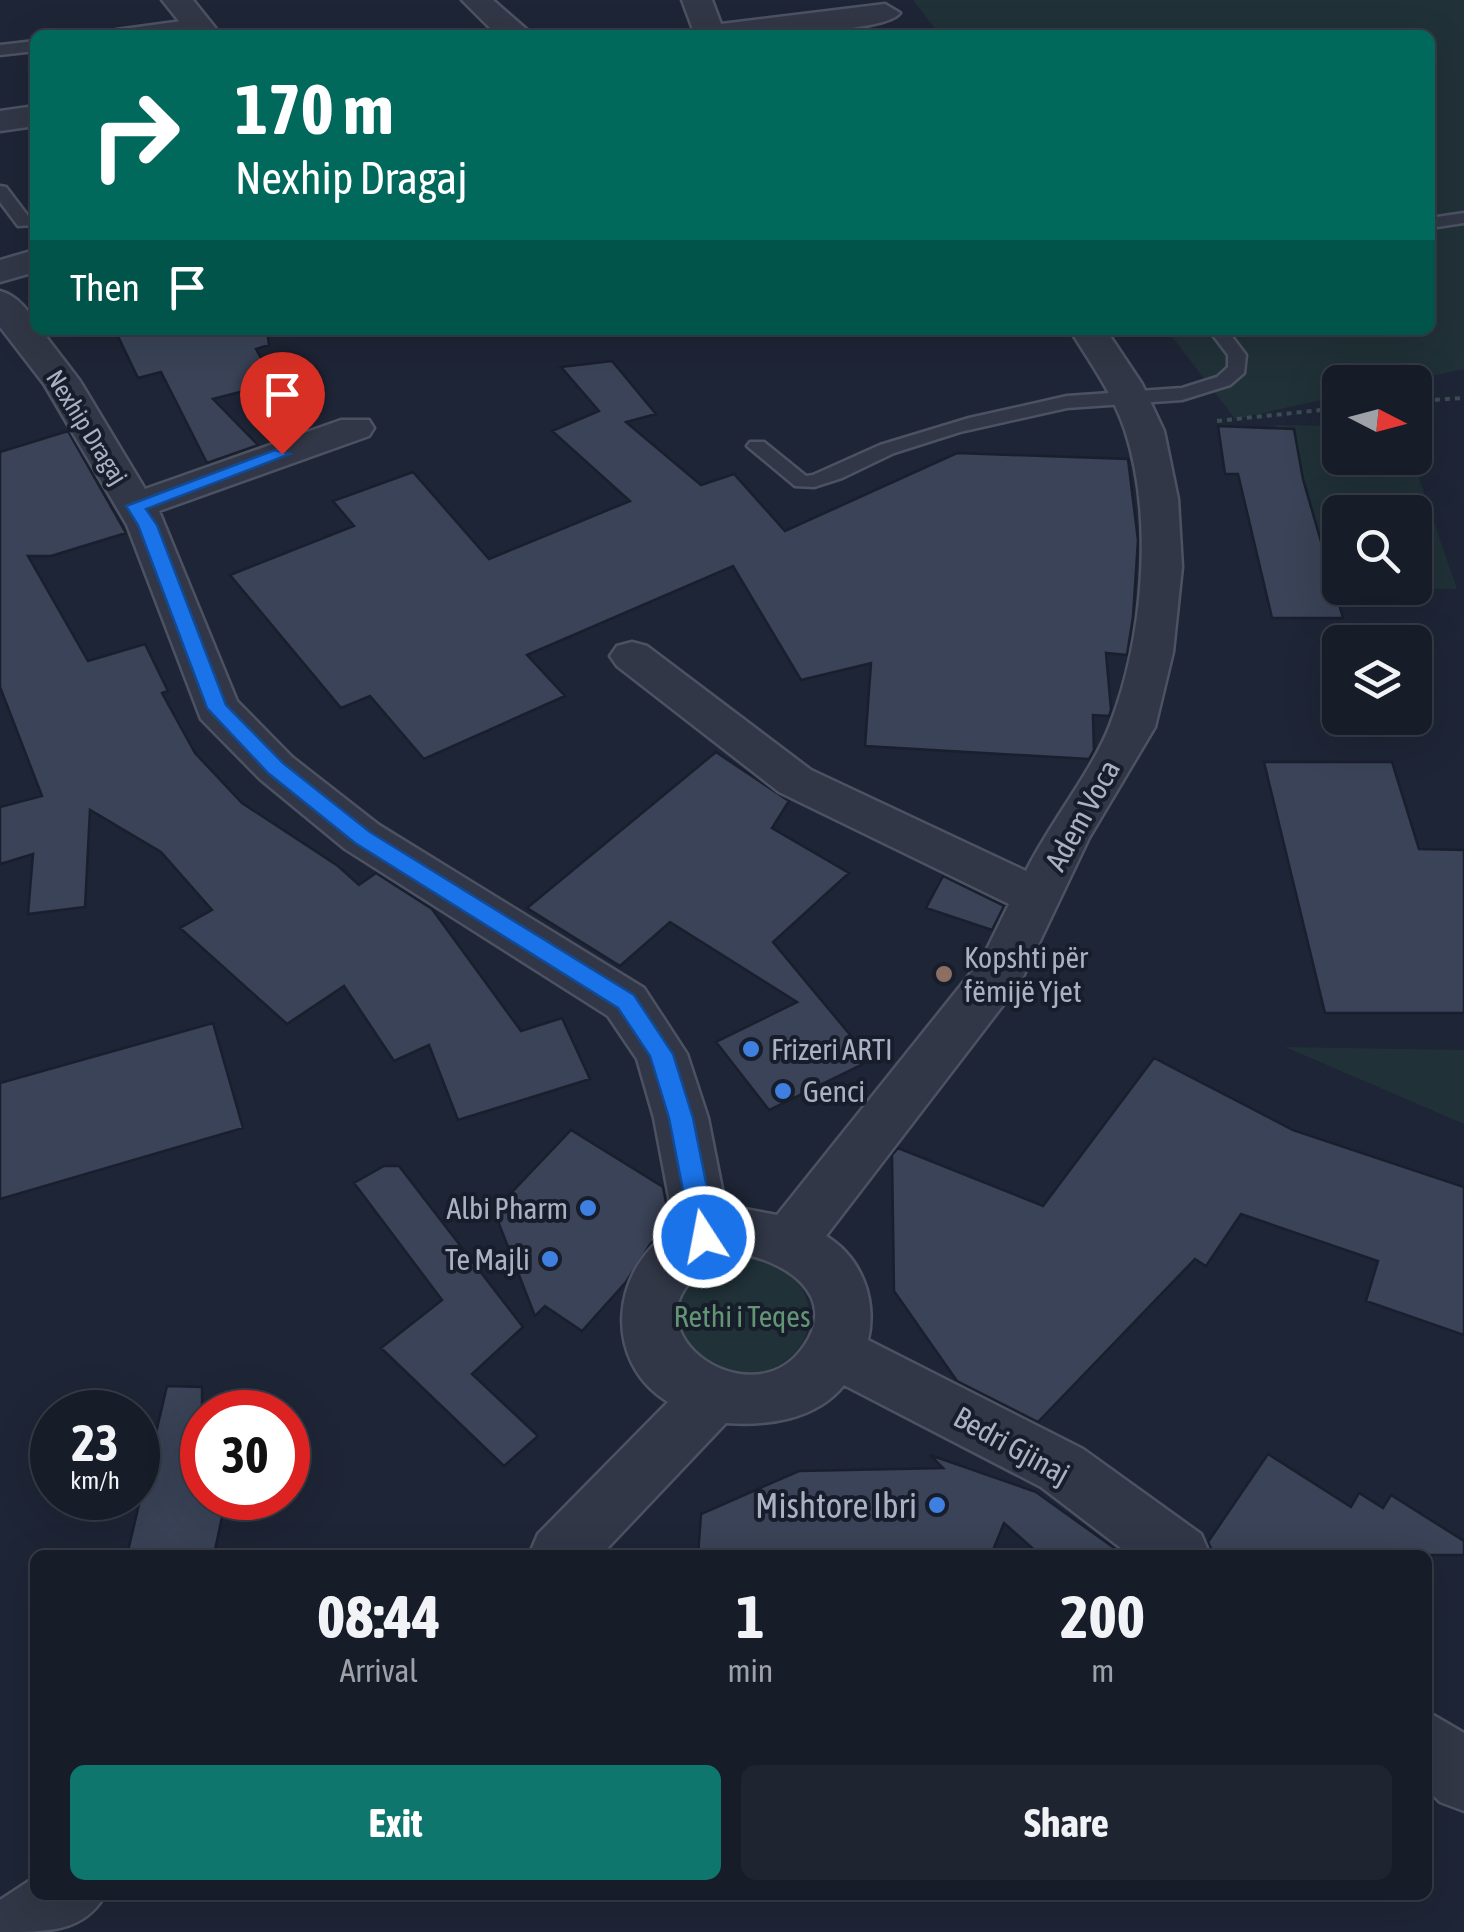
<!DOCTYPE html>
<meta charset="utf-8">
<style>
:root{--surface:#161c28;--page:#1f2530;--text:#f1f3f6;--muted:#9ea1a8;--line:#353a45;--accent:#0f766e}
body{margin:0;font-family:"Asap Condensed",sans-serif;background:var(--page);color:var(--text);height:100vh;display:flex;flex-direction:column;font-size:38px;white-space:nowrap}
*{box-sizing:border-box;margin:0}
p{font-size:32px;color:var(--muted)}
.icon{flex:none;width:55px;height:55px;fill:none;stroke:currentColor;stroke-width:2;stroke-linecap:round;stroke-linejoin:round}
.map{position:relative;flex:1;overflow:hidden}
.drawer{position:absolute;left:30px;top:1550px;width:1402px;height:350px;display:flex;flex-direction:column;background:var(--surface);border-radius:15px;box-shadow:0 10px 40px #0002,0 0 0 2px var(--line)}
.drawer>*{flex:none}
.banner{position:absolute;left:30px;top:30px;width:1405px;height:305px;border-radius:15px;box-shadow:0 10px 40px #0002,0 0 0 2px var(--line);background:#00695c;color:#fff;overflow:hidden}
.needle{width:65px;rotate:96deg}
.buttons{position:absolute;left:1322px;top:365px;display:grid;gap:20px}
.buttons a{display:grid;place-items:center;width:110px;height:110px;border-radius:15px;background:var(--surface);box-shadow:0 10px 40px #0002,0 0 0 2px var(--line);font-size:50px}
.speed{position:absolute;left:30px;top:1390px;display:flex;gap:20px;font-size:50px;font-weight:700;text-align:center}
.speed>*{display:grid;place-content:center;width:130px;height:130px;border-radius:50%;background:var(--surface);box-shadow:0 10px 40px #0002,0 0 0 2px var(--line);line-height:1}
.speed small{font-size:25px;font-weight:400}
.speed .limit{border:15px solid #d22;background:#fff;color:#111}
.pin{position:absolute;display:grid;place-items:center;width:85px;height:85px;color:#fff;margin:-102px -42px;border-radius:50% 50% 50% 0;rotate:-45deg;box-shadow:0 0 10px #0007}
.pin .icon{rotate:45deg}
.me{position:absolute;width:110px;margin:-55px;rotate:349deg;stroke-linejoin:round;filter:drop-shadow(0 0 8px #0008)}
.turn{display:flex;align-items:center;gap:35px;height:210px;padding:0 40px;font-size:45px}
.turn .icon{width:130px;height:130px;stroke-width:2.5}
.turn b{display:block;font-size:70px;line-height:85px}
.then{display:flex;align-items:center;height:95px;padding:0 40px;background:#0003;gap:20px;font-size:38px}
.eta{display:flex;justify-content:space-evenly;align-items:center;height:170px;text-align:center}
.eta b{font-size:60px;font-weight:700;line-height:70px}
.cta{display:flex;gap:20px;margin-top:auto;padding:20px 40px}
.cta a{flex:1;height:115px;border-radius:15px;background:var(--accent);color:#fff;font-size:40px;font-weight:700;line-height:115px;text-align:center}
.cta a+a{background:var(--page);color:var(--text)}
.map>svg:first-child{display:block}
.green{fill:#203137;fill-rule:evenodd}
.building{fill:#3a4357;stroke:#191f2d;stroke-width:2.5}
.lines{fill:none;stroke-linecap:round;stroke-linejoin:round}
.service-casing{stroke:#4c5262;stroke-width:5}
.minor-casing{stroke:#4c5262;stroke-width:5}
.path{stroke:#3a4d51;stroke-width:4;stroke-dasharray:5 5;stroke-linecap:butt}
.service{fill:#313746;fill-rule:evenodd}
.minor{fill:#313746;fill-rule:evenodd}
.route{fill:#1a73e8;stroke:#114b97;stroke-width:2.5}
.education-dot{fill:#8d6e63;stroke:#171d2a;stroke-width:4}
.shop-dot{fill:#3f7fe0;stroke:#171d2a;stroke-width:4}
.labels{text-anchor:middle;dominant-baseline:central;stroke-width:8;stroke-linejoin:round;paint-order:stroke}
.far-street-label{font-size:25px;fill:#abb1c4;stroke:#171d2a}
.street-label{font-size:30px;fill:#abb1c4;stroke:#171d2a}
.poi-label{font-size:30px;fill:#abb1c4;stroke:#171d2a;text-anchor:start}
.park-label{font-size:30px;fill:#639474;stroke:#171d2a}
.near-poi-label{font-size:35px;fill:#abb1c4;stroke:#171d2a;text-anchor:end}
</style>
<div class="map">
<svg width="1464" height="1932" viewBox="0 0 1464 1932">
<rect width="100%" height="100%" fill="#1e2536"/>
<path class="green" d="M913,0h551v369l-60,13h-64v14l-105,23 -68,-89h263v-295h-490z
M1275,425l65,1v32h72l45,131 -137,-1zM1340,512h75v76h-75z
M1285,1047l179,3v74z
M735,1256c116,7 87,142 -23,115l-40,-45 7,-38 33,-27z"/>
<path class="building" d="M115,330h152l2,15 -13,4 19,34 -62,16 45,46 -51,18 -46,-91 -23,6z
M612,361l44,53 -30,8 75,63 33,-11 51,57 172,-78 171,6 10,81 -5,77 -6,38 -21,-2 5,57 -2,6 -16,-1 1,35 -5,9 -224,-13 6,-83 -70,17 -68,-114 -206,89 38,41 -141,63 -54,-63 -29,12 -111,-133 124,-49 -21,-25 80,-29 76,87 141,-58 -78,-70 47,-20 -38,-44z
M1218,426l76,3 9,50 40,139h-71l-34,-144h-13z
M68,431l58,102 -75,23h-23l60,105 57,-17 23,47 -6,2 33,60 47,50 96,63 21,19 17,-12 56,36 89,122 41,-13 28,61 -132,41 -29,-75 -35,16 -50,-75 -57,38 -107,-96 32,-18 -51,-58 -71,-42 -5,97 -57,7 5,-60 -33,10v-57l42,-11 -42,-109v-235z
M716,752l73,49 -17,27 77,45 -76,69 98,118 -102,50 -53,-68 81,-40 -127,-80 -50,44 -93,-58z
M1264,762h128l27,87 45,1v163h-139z
M943,876l61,30 -12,24 -66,-22z
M213,1023l30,105 -243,71v-116z
M1154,1058l139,72 171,57v148l-98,-34 12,-40 -137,-47 -35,52 -11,-7 -157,163 -81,-41 -63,-90 -2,-136 6,-7 145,58z
M571,1130l92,57 8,40 -20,16 -25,39 -44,49 -37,-25 -10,10 -41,-105z
M384,1166h15l124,161 -51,47 66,62 -34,30 -123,-118 61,-48 -88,-117z
M167,1386l35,1v111h24l-12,57h-87z
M1268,1454l83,53 8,-14 24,15 8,-13 73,46v14h-250l-6,-13z
M930,1455l106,37 88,63h-84l-36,-32 -13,32h-293l3,-41 98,-43 144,-3z"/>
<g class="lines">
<defs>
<path id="service" d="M197,19l5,2v6l-52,8h-42l8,-5z
M35,41v10l-35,4v-10z
M0,186l6,1 22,29 7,-1v10l-17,1 -18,-24z
M1464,213v10l-34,5v-10z
M1209,330h18l19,25 -2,18 -14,12 -48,15 -115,8 -107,24 -66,21 -52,25 -28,9 -19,-1 -48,-40 3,-4h14l42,34 7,-1 67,-30 89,-27 98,-22 115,-8 35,-11 11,-10v-12z"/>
<path id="minor" d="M162,0h31l28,35h-31z
M462,0h31l40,35h-36z
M682,0h30l9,24 164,-20 15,9c-16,22 -172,22 -205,22z
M35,106v20l-35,5v-20z
M35,250v22l-35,10v-22z
M0,291c16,4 34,22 35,39h6l39,51 65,108 196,-69h28l5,8 -5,8 -210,75 78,190 55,56 87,68 265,163 43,66 21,64 18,91 8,-2 43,8 205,-256 27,-55 -230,-112 -162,-126 -7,-10 7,-10 15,-4 15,4 164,124 215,101c23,-47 67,-101 84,-146 33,-86 44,-206 15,-295 -12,-36 -35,-68 -55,-100h36l36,54 22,47 14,68 4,68 -9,85 -18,75 -66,111 -69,145 -194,253c36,22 51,64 42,104l215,109 118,85 9,21h-80l-89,-68 -197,-102c-28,35 -77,41 -118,38l-125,132h-72l9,-21 130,-132c-67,-41 -57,-136 7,-173l-21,-111 -17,-59 -29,-43 -263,-167 -85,-70 -59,-60 -74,-194 -83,-141 -44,-57zM736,1253c46,6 104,41 68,93 -57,84 -211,-37 -68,-93z
M1428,1712l36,21v78l-24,-9 -12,-12z
M35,1877v18h70c-21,37 -57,37 -105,37v-32z"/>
</defs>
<use href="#service" class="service-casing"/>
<use href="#minor" class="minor-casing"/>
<path class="path" d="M1415,401l49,-3
M1217,421l123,-13"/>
<use href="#service" class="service"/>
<use href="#minor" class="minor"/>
</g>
<path class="route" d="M275,450l15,4 -144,55 11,16 69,180 57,58 87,69 264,163 39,59 20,64 24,119 -4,7h-17l-4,-7 -23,-119 -19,-62 -32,-48 -263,-165 -87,-70 -61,-65 -69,-183 -12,-19z"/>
<circle class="education-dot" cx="944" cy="974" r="10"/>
<g class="shop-dot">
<circle cx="751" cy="1049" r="10"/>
<circle cx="783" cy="1091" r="10"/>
<circle cx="588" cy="1208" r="10"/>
<circle cx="550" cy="1259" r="10"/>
<circle cx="937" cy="1505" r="10"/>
</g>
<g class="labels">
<g class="far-street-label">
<text transform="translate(87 427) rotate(58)">Nexhip Dragaj</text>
</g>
<g class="street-label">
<text transform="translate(1082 815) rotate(-61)">Adem Voca</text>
<text transform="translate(1012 1445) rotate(29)">Bedri Gjinaj</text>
</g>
<g class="poi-label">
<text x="964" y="957">Kopshti për<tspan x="964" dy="34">fëmijë Yjet</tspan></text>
<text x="771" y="1049">Frizeri ARTI</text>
<text x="803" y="1091">Genci</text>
<text x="568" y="1208" text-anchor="end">Albi Pharm</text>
<text x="530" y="1259" text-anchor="end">Te Majli</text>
</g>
<g class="park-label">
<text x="742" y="1316">Rethi i Teqes</text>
</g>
<g class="near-poi-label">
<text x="917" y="1505">Mishtore Ibri</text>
</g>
</g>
</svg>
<div class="buttons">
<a><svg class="needle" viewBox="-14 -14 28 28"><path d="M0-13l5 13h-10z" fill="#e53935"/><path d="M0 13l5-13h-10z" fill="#9ea1a8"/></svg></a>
<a><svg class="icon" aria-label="search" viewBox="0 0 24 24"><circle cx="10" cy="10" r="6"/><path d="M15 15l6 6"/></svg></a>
<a><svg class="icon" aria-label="layers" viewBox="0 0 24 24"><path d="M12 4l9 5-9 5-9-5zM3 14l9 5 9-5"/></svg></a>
</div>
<div class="speed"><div>23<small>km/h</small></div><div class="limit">30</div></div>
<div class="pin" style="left:282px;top:454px;background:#d93025"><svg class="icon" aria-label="arrive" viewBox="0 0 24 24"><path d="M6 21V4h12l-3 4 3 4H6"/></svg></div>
<svg class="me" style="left:704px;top:1237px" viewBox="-20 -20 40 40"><circle r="17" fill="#1a73e8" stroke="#fff" stroke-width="3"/><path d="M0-11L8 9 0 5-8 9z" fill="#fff"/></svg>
<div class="banner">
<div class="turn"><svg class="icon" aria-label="right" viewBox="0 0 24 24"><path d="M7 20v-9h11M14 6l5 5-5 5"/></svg><div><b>170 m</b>Nexhip Dragaj</div></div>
<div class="then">Then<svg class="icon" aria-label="arrive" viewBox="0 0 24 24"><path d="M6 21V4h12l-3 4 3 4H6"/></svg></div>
</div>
<section class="drawer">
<div class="eta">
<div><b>08:44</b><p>Arrival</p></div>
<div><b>1</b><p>min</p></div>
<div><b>200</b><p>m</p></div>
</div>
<div class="cta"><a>Exit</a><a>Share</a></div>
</section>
</div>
